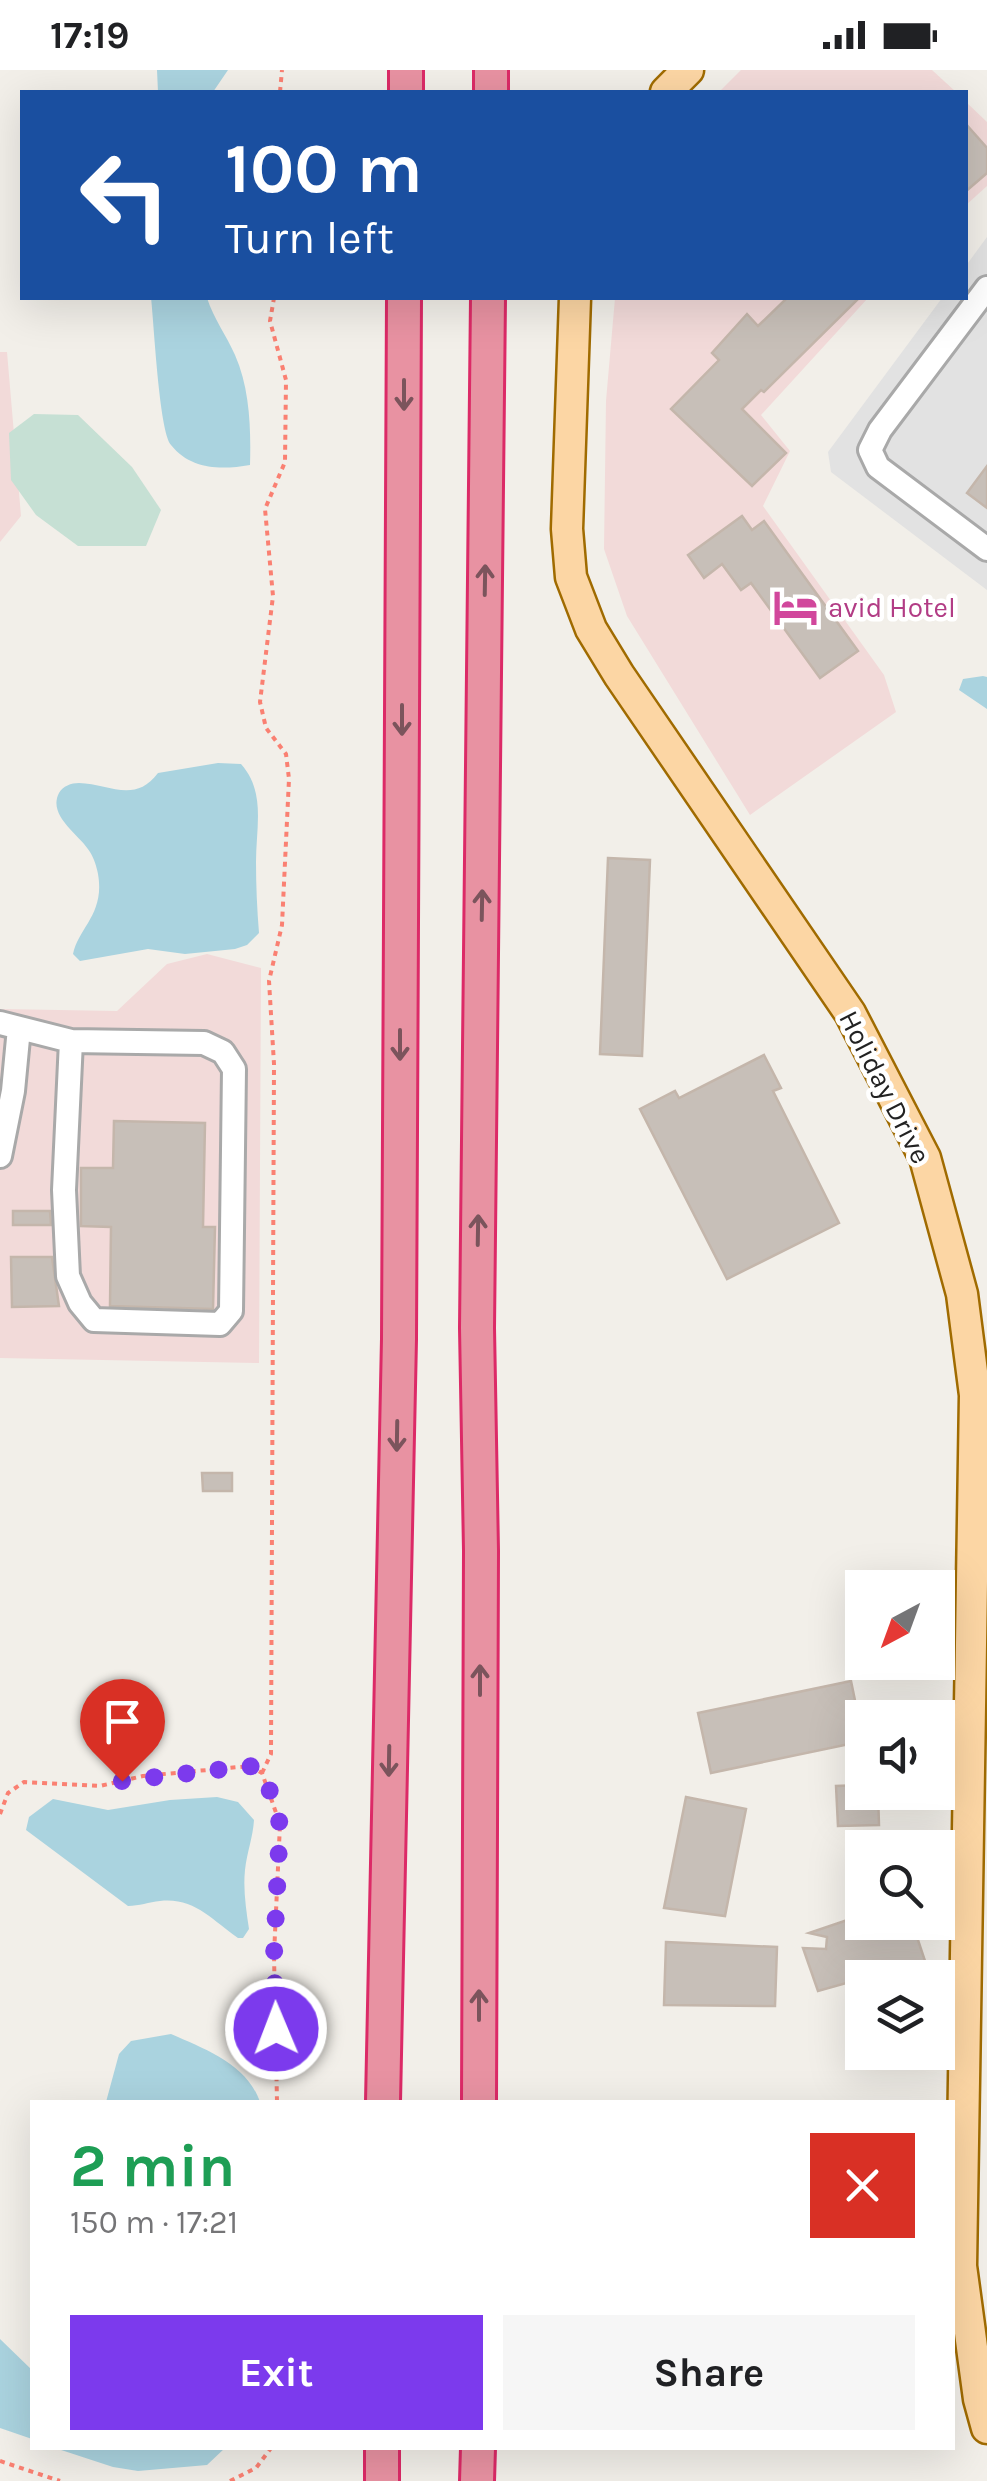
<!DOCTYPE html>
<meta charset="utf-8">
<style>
:root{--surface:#fff;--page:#f6f6f6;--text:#202124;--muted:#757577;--accent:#7c3aed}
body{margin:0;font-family:Karla,sans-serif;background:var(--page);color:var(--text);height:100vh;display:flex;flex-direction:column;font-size:38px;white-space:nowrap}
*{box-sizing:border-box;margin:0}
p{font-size:32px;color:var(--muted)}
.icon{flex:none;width:55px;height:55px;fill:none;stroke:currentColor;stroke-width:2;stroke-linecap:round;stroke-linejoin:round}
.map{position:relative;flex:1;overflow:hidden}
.drawer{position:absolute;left:30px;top:2030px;width:925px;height:350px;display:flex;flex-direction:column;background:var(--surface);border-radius:0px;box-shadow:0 10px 40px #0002}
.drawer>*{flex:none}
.banner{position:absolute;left:20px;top:20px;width:948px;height:210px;border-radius:0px;box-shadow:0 10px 40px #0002;background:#1a4fa0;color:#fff;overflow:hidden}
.needle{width:65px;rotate:221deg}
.fabs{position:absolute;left:845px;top:1500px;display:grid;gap:20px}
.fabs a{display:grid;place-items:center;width:110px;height:110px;border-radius:0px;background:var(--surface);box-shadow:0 10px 40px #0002;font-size:50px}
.pin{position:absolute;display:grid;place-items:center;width:85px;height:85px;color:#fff;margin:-102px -42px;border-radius:50% 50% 50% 0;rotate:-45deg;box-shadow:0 0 10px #0007}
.pin .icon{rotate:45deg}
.me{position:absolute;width:110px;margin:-55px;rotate:359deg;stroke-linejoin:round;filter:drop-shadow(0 0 8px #0008)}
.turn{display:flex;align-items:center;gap:35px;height:210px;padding:0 40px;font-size:45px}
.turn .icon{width:130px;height:130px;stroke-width:2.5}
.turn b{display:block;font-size:70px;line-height:85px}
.round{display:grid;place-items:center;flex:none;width:105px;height:105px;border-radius:0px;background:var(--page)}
.head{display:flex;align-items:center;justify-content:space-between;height:170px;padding:0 40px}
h1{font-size:60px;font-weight:700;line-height:75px;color:#1e9e55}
.button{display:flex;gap:20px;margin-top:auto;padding:20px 40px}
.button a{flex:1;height:115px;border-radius:0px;background:var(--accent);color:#fff;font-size:40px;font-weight:700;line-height:115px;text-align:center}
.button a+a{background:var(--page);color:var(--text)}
.status{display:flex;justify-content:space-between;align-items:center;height:70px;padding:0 50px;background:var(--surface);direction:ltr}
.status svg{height:28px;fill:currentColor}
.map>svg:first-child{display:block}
.commercial{fill:#f2dad9}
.wetland{fill:#c6e0d4}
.parking{fill:#e2e2e2}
.water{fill:#aad3df}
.building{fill:#c7bfb8;stroke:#c4b6ab;stroke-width:2.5}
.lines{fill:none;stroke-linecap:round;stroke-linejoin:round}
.minor-casing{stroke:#a9a9a9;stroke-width:28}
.major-casing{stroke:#a06b00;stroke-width:35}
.highway-casing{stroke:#dc2a67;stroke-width:38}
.path{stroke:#fa8072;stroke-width:4;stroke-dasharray:5 5;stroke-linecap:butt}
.minor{stroke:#fff;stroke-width:22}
.major{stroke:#fcd6a4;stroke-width:30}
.highway{stroke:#e892a2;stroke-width:32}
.oneway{stroke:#7b545c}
.route{stroke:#7c3aed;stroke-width:18;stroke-dasharray:0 32.4}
.labels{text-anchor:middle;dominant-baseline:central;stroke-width:9;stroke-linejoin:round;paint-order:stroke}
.hotel-label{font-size:28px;fill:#b23c85;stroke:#fff;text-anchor:start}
.street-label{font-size:28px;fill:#222;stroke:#fff}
</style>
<div class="status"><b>17:19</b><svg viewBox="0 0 49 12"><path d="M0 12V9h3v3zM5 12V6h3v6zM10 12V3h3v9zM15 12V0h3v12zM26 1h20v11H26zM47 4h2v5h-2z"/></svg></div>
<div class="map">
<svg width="987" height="2411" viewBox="0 0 987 2411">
<rect width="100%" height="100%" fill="#f2efe9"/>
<path class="commercial" d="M741,0h191l24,22h-237z
M965,31l22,21v64l-22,20z
M615,228h253l-107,117 29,36 -27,55 121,169 12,37 -146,103 -123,-199 -23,-67 2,-148z
M0,282h7l14,164 -21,26z
M207,884l54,14 -2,395 -259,-5v-349l117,2 50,-47z"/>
<path class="wetland" d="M34,344l44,1 54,52 29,43 -15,36h-68l-42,-31 -25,-35 -2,-47z"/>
<path class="parking" d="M987,167v353l-156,-118 -3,-20 114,-154h23v-31z"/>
<path class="water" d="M157,0h71l-15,22h-55z
M151,228h56c7,21 19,37 28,57 15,34 16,74 15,110 -29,5 -59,5 -79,-20 -12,-15 -17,-122 -20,-147z
M983,606l4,1v32l-28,-19 4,-11z
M218,693l23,1c25,28 15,63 15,98 0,23 1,47 3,71l-12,12 -12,4 -50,5 -37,-5 -68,12 -7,-7c6,-27 32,-40 25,-80 -1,-6 -4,-16 -8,-22 -10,-17 -43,-36 -31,-59 4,-7 12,-10 20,-10 30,1 56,21 79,-10z
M217,1727l21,5 16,18c-1,17 -7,32 -9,50 -2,19 1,39 4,59l-6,9h-5c-26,-18 -44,-41 -78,-37 -11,1 -21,5 -32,5l-102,-76 3,-13 24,-18 55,11 62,-10z
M171,1964c34,15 76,30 89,68h-154l13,-48 12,-13z
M0,2269l32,31v69l-32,-11z
M55,2378h170l-18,17 -69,6 -25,-4z"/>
<path class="building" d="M965,53l22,25v25l-22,19z
M787,228h72l-95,94 -3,-2 -19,19 44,44 -34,33 -81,-77 48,-49 -7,-7 35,-39 11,12z
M987,396v42l-20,-15z
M742,446l10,14 12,-9 94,130 -38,27 -69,-95 -10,7 -19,-26 -18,14 -16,-23z
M608,788l42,2 -8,196 -42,-2z
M764,985l17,33 -8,3 66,132 -112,56 -87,-170 35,-18 4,7z
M114,1051l91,2 -2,104h12l-2,82 -103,-3 1,-79 -30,-1v-58h32z
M13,1141h37l1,14h-38z
M11,1187h41l7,49 -47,1z
M202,1403h30v18h-29z
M851,1611l7,34 -10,2 6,26 -143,30 -13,-60z
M862,1715v7h16l1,33 -41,1 -2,-40z
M686,1727l60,12 -21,107 -61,-8z
M862,1845v7h50l13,39 -107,30 -15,-43 23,1 1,-12 -18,-4z
M666,1872l111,5 -2,59 -111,-1z"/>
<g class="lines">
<defs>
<path id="minor" d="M987,218l-107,142 -10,20 8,17 109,82
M0,953l71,18 133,2 19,9 11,17 -3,242 -11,13 -126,-4 -14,-17 -12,-27 -4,-86 7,-149
M0,1086l13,-65 6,-63"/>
<path id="major" d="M666,22l22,-22
M575,228l-8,231 4,48 20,52 28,46 231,338 75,145 37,136 13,101 -14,871 18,133 8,29"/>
<path id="highway" d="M406,22v-22
M491,22v-22
M383,2032l16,-763 5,-1041
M479,2032l2,-551 -4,-223 11,-1030
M382,2411v-33
M477,2411l1,-33"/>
</defs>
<use href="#minor" class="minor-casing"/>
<use href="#major" class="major-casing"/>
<use href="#highway" class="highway-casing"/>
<path class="path" d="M280,22l2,-22
M262,1703l9,-19 3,-690 -5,-83 13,-56 7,-146 -3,-25 -20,-26 -6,-26 13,-106 -8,-87 20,-47 1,-82 -16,-59 4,-23
M0,1744l8,-21 16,-11 76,4 43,-10 107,-10 12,7 18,51 -6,131 3,147
M0,2391l60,20
M230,2411l26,-13 15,-20"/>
<use href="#minor" class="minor"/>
<use href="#major" class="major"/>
<use href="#highway" class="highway"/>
</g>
<defs><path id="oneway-shaft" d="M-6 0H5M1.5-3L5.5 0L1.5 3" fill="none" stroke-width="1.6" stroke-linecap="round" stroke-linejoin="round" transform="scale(2.5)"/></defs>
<g class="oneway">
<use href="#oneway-shaft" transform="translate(404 325) rotate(90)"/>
<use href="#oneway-shaft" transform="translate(485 510) rotate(-89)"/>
<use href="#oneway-shaft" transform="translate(402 650) rotate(90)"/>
<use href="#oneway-shaft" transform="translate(482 835) rotate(-89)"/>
<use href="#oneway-shaft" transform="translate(400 975) rotate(90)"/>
<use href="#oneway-shaft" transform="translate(478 1160) rotate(-89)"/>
<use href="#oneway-shaft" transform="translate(397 1366) rotate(91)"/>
<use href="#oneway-shaft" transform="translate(480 1610) rotate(-90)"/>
<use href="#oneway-shaft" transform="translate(389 1691) rotate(91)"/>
<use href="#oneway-shaft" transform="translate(479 1935) rotate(-90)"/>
</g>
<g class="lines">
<path class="route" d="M122,1711l128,-15 12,7 6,12 12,39 -6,131 2,74"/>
</g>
<defs>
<symbol id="hotel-bare" viewBox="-9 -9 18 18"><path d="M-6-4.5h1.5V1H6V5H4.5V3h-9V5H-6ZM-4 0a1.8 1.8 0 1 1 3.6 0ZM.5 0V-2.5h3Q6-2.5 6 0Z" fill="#d1479c" stroke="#fff" stroke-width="2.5" paint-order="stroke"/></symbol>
</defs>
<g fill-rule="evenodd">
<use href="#hotel-bare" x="764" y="506" width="63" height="63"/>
</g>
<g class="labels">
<g class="hotel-label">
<text x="828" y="537">avid Hotel</text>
</g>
<g class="street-label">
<text transform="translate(885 1017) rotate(63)">Holiday Drive</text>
</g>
</g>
</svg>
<div class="fabs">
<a><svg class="needle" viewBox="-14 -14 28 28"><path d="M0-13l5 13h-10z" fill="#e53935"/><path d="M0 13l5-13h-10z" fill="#757577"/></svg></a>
<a><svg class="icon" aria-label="sound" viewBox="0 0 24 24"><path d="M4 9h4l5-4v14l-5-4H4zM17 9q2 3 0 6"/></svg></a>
<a><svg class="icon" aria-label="search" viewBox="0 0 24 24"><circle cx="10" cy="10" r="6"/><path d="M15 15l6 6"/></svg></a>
<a><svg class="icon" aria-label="layers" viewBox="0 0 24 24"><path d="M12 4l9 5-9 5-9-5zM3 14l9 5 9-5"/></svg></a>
</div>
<div class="pin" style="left:122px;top:1711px;background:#d93025"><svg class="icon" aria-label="arrive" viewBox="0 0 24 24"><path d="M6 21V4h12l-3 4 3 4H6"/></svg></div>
<svg class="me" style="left:276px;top:1959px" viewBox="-20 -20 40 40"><circle r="17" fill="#7c3aed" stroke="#fff" stroke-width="3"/><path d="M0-11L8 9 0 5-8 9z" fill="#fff"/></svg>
<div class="banner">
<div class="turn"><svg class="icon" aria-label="left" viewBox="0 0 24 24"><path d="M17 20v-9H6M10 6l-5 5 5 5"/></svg><div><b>100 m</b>Turn left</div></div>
</div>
<section class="drawer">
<div class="head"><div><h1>2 min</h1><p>150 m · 17:21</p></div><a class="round" style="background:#d93025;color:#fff"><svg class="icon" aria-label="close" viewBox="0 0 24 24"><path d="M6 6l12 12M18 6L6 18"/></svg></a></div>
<div class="button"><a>Exit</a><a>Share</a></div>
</section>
</div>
